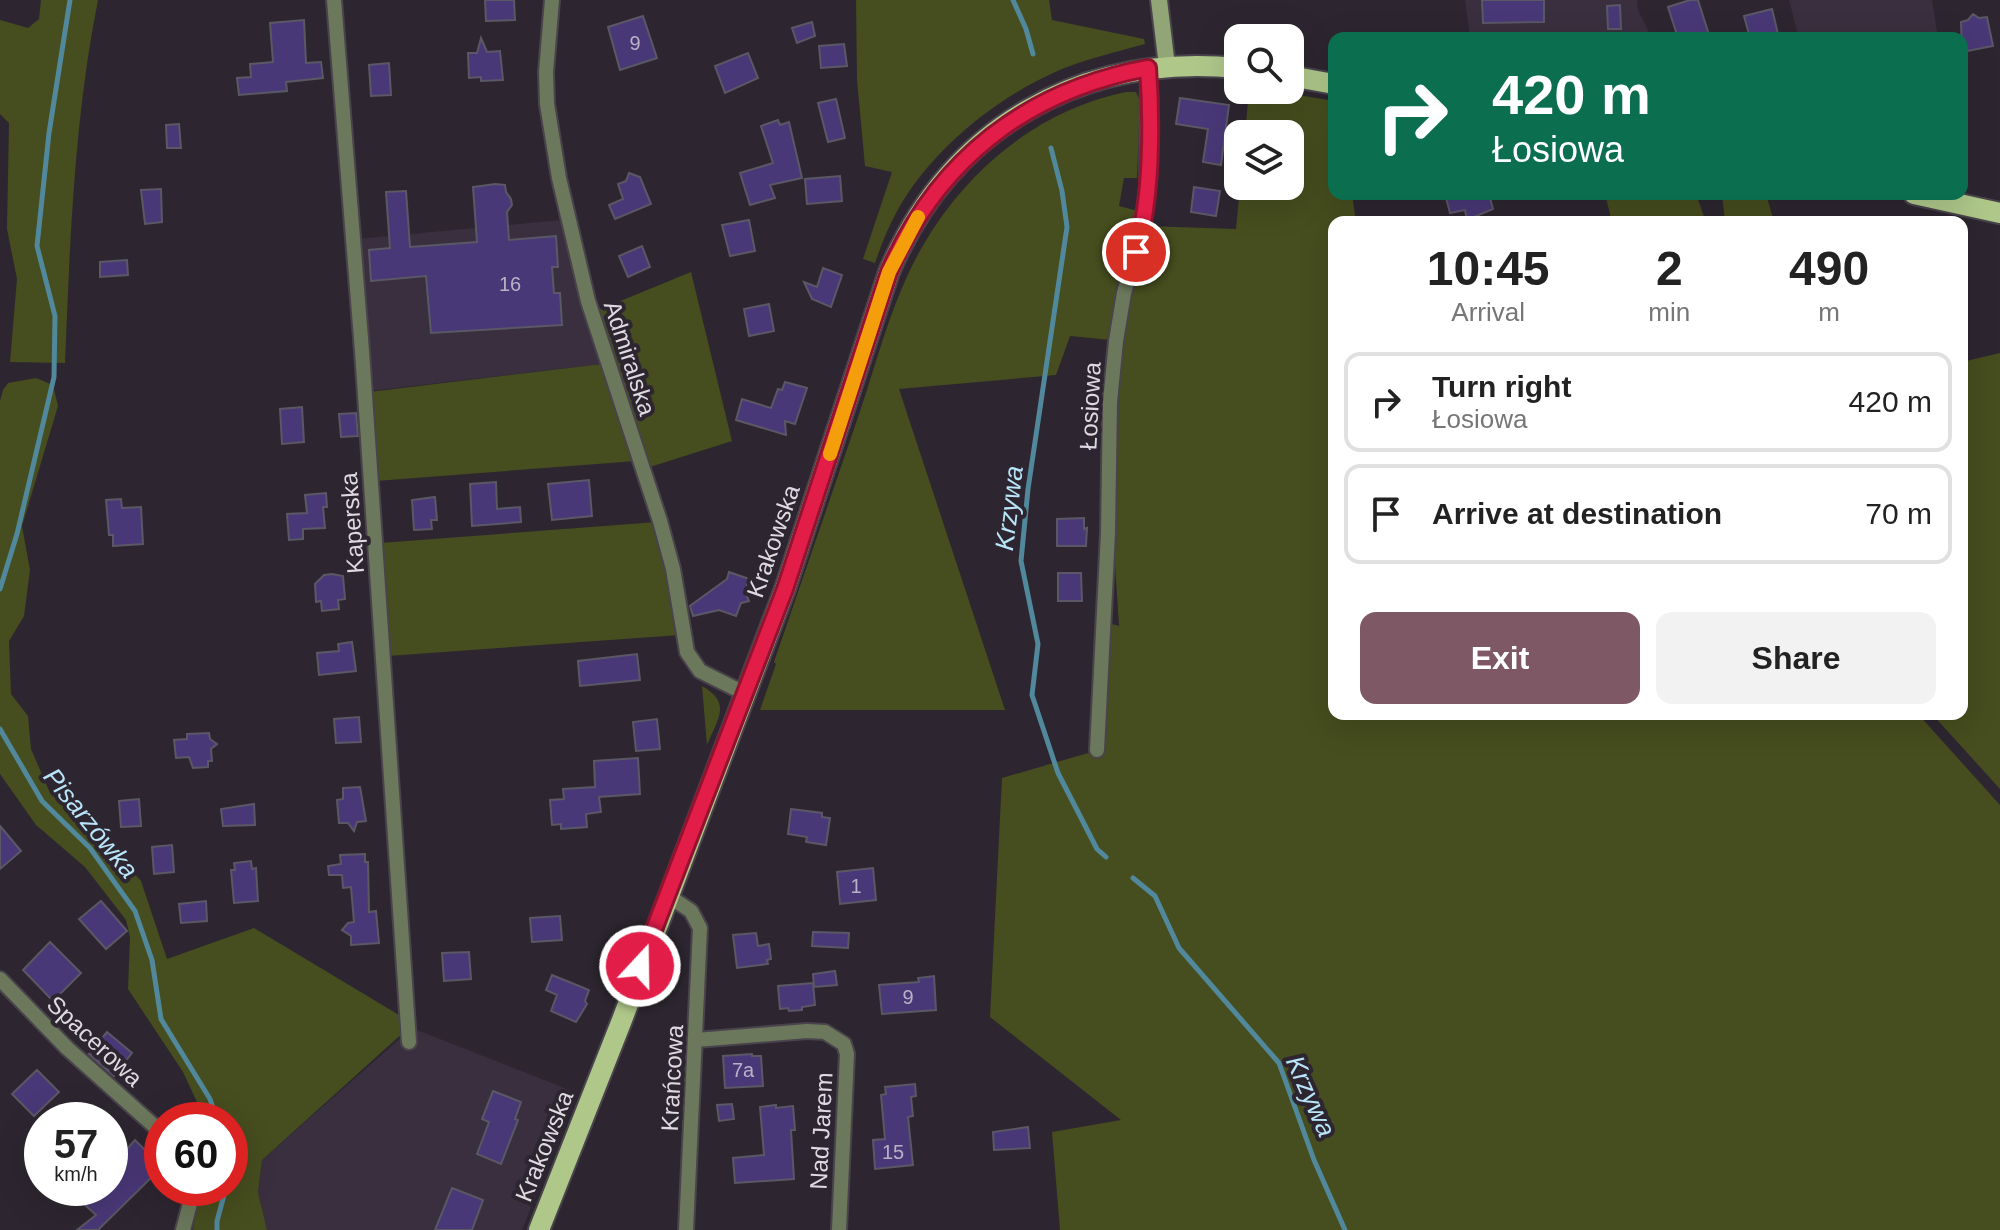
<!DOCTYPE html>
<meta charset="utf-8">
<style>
:root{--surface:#fff;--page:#f2f2f2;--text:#222;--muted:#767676;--line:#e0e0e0;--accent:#7f5865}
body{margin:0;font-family:Arial,sans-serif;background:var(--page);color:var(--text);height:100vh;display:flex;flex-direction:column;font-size:30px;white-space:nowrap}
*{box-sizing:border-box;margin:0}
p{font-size:26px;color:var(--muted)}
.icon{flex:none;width:44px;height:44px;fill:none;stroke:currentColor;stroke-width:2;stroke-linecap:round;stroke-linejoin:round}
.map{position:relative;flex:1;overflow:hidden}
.sheet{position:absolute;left:1328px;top:216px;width:640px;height:504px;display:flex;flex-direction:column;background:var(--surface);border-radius:16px;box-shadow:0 8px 32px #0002}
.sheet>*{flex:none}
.top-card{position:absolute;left:1328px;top:32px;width:640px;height:168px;border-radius:16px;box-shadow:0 8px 32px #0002;background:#0b6e4f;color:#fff;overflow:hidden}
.tools{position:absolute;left:1224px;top:24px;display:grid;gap:16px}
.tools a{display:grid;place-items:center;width:80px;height:80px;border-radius:16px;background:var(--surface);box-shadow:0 8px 32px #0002;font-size:40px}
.speed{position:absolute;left:24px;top:1102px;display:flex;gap:16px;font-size:40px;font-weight:700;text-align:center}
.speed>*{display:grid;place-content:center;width:104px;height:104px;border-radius:50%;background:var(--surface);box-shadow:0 8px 32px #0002;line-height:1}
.speed small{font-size:20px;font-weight:400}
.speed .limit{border:12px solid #d22;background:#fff;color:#111}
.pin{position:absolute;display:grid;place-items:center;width:68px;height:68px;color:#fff;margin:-34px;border:4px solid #fff;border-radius:50%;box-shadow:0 2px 8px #0007}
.me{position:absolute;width:88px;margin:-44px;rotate:21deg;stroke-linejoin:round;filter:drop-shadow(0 0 6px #0008)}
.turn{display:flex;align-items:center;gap:28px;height:168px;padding:0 32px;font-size:36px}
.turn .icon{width:104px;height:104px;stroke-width:2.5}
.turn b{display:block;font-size:56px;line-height:68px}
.eta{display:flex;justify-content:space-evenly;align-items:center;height:136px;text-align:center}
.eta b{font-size:48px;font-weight:600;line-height:56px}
.primary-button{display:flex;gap:16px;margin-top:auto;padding:16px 32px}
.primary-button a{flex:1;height:92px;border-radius:16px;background:var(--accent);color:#fff;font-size:32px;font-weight:600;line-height:92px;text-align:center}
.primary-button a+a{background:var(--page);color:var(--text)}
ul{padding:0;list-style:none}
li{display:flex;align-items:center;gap:24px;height:100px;margin:0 16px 12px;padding:0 16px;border:4px solid var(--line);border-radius:16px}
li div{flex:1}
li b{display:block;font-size:30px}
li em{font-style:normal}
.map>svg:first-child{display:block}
.built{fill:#392f3e}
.green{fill:#464d1e}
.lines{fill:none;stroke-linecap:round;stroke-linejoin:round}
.stream{stroke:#51889c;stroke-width:5}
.building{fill:#493877;stroke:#5a5865;stroke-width:2}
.street-casing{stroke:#49434c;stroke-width:18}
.secondary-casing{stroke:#49434c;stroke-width:20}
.primary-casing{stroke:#49434c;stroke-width:24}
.street{stroke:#6c785b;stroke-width:14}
.secondary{stroke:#92a576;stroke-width:16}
.primary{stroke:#afc88a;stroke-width:20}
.route-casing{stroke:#92132f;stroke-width:20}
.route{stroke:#e11d48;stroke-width:14}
.slow{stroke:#f59e0b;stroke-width:14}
.labels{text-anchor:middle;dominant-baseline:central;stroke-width:8;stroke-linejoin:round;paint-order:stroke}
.number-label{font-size:20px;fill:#b9b2c6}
.street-label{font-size:24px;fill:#dedae0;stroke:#2d2630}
.water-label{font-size:26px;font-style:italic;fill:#b8e5f8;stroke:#2d2630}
</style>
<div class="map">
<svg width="2000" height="1230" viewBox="0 0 2000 1230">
<rect width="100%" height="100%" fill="#2d2630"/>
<path class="built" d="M1465,0h172l1,10 14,28h-182z
M1789,0h143l6,38h-139z
M561,220l25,99 16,45 -233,27 -12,-152z
M412,1028l165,65 -55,137h-255l-9,-38 4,-32z"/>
<path class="green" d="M41,0h57c-24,120 -28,241 -33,363l-55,-1 7,-83 -10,-50 2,-106 -9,-9v-94l28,8 11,-9z
M856,0h193l3,20 92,19 1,5c-32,9 -65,16 -94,30 -63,29 -130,85 -160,149 -6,12 -11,26 -16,40l-12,-4 29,-87 -27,-6 -8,-86z
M1249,90h20l65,11v93h18l4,28h-22v492h584l82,91v425h-940l-8,-98 69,-12 -131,-103 12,-239 100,-29 7,-126 10,3 -6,-94 1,-131 13,-108 20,-67 89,3 4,-43h50v-52h-45z
M1126,92h10l4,9 -3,77h-13l-5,28 19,5v20l-27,109 -41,-4 -14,39 -157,14 106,321h-245l16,-46 -2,-2c27,-79 54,-157 81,-236 16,-45 28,-94 47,-138 40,-96 121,-175 224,-196z
M1605,194h91l10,28h-94z
M1722,194h44l8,28h-49z
M691,272l41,169 -82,26 -54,-156z
M2000,353v436l-68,-75h30v-352z
M602,364l34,97 -260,20 -7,-89z
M36,378l17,7 5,21 -36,120 8,44 -6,46 -15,25 2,53 17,22 3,33 19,44 53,45 38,43 26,78 87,-31 150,90 1,13 -143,129 -4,32 9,38h-74l7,-42h30v-68h-32l-1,-18 -14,-30 -55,-83 2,-52 -4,-17 -41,-53 -49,-42 -36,-51v-373l3,-11 5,-7z
M657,522l23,113 -292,21 -8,-113z
M702,686c30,17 16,32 5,59z"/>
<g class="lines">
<path class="stream" d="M1013,0l13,29 7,25
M1051,148l11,43 5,36 -39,262 -7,72 17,83 -6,51 26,78 39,76 9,8
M0,589l17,-55 37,-157 1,-61 -18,-70 12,-113 21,-133
M0,729l42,72 48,47 45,63 17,49 9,59 49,80 7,21
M1133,878l22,18 24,52 100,115 35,97 31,70
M230,1162l2,6 -2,7
M217,1230v-9l9,-33"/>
</g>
<path class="building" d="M485,0h29l1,20 -29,1z
M1482,0h62v22l-61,1z
M1690,0h8l12,38h-32l-10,-31z
M1620,5l1,24h-13l-1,-23z
M1772,9l7,29h-29l-6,-22z
M1973,14l6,4 8,-1 6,29 -31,6 -1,-30 7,-2z
M643,16l14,42 -37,12 -12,-43z
M304,20l2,43 15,-1 2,16 -37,4 1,9 -48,4 -2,-17 14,-1 -1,-13 23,-2 -3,-39z
M812,22l3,14 -18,7 -5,-15z
M481,38l6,14 13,-1 3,29 -22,1v-4l-12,1 -1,-25h9z
M844,44l3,22 -26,2 -2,-22z
M748,53l10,25 -33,15 -10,-27z
M389,63l2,32 -20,1 -2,-31z
M1180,98l49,7 -8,60 -18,-3 5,-33 -32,-5z
M836,99l9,39 -17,4 -10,-39z
M778,120l2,5 9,-3 13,56 -32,7 5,13 -25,7 -10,-32 33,-10 -12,-37z
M179,124l2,24h-14l-1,-23z
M629,173l11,4 11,27 -36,15 -6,-14 14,-6 -5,-15 8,-3z
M840,176l2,25 -35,3 -2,-25z
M495,184l10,1 1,7 5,7 1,6 -5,7 2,28 47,-4 2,31h-6l2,26h6l2,32 -131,8 -5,-57 -55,5 -2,-31 21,-2 -4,-56 20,-1 4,56 67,-5 -4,-55z
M1194,187l26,4 -4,25 -25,-4z
M161,189l1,33 -17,2 -4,-34z
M1445,194h44l4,15 -26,11 -2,-10 -15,3z
M749,220l6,31 -25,5 -8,-31z
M642,246l8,21 -22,10 -9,-21z
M127,260l1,15 -28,2v-15z
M823,268l19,7 -11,32 -19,-8 -8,-17 13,5z
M769,304l5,27 -25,5 -5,-27z
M785,382l22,6 -12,36 -10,-3 1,14 -50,-15 6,-21 29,9 7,-19 4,1z
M302,407l2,35 -22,2 -2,-35z
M356,413l2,23 -17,1 -2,-23z
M589,480l3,36 -40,4 -4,-36z
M496,482l1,27 23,-2 1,15 -49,4 -2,-42z
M326,493l1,14h-4l2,21 -22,1v10l-14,1 -2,-26 20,-1 -2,-18z
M435,497l2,23h-6l1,9 -18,1 -2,-30z
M121,499l1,9 19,-1 2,37 -30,2v-11h-4l-3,-35z
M1084,518v11l3,-1 -1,18h-29v-27z
M729,572l20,7 -4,13 4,9 -8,2 -5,13 -17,-6 -26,6 -3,-10 37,-27z
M1058,573h23l1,28h-24z
M332,574l11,2 2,23 -7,1 1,9 -17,2 -1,-10 -5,1 -1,-18 9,-9z
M352,642l4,29 -37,4 -2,-22 22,-2 -1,-7z
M637,654l3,26 -60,6 -2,-25z
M359,717l2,25 -25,1 -2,-24z
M657,719l3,30 -24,2 -3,-29z
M209,733l1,6 7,5 -6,5 1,12h-4v6l-15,1 -4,-11 -13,1 -2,-18 13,-1v-5z
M638,758l2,36 -41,3 2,15 -15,2 1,13 -26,2v-5l-9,1 -2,-25 14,-1 -1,-10 32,-2 -1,-26z
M360,787l6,34 -9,1 -3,9 -6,-8h-9l-2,-23 6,-1v-11z
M139,799l2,27 -20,1 -2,-26z
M254,804l1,21 -32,1 -2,-17z
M791,809l31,4v4l8,1 -4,27 -20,-3 1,-5 -19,-3z
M0,826l21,25 -21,18z
M172,845l2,27 -20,2 -2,-27z
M365,854v8h3l1,50 7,-1 3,32 -28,2v-9l-9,-6 6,-7 6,-1 -3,-35 -8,1 -1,-13h-13l-1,-9 13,-2 -1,-9z
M251,861l1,8 4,-1 2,33 -24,2 -3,-33h4l-1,-7z
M873,868l3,32 -36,4 -3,-32z
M101,901l26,30 -21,18 -27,-30z
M206,901l1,20 -26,2 -2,-19z
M560,916l2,24 -30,2 -2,-24z
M813,932l36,1 -1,15 -36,-2z
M756,933l2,13 11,-2 2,15 -4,1 1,4 -31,4 -4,-33z
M50,942l31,31 -28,28 -30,-31z
M469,952l2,27 -27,2 -2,-28z
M835,971l2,14 -23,2 -1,-13z
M552,975l37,15 -4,11 2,3 -11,18 -25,-11 6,-16 -11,-5z
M934,976l2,34 -54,4 -3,-29 40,-3 -1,-4z
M813,983l2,22 -13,2v3l-13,1 -1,-3 -8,1 -2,-23z
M107,1032l25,21 -18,23 -25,-22z
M752,1054v2h9l2,30 -38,2 -2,-32z
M37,1070l22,22 -25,24 -22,-22z
M915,1084l1,12 -5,1 2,19 -5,1 5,48 -38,4 -2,-29 12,-1 -4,-44 5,-1 -1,-7z
M493,1091l28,11 -6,17 3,1 -17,44 -24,-10 12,-32 -7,-3z
M732,1104l2,15 -15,2 -2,-16z
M776,1105v3l17,-2 2,24h-4l3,49 -59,4 -2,-25 31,-3 -4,-48z
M1028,1127l2,21 -36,2 -1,-18z
M135,1140l27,27 -64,63h-21l19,-15 -11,-10 18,-17h7v-20z
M452,1188l31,12 -11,30h-37z"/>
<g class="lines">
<defs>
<path id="street" d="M334,0l28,351 47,691
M552,0l-6,72 1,32 12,74 29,123 72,220 13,48 14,83 13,19 46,23
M1097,750l11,-217 2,-131 6,-61 8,-48 18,-62 5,-44 1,-119
M667,895l24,16 9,17 -14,302
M0,979l67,69 95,85
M696,1040l111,-9 18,1 19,12 3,10 -8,176
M183,1230l8,-30v-12"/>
<path id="secondary" d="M1159,0l8,66"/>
<path id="primary" d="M1290,76l44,8
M1914,194l86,19
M539,1230l83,-210 163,-431 104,-317c62,-146 193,-219 349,-204"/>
</defs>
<use href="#street" class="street-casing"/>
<use href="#secondary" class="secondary-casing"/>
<use href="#primary" class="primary-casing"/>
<use href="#street" class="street"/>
<use href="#secondary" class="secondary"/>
<use href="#primary" class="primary"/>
</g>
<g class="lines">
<defs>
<path id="route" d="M640,966l145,-377 104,-317c49,-113 139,-182 259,-204 4,54 4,132 -12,184"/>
</defs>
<use href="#route" class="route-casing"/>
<use href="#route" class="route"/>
<path class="slow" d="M830,454l59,-182 29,-55"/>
</g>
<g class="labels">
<g class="number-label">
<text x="635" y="43">9</text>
<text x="510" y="284">16</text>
<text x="856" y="886">1</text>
<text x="908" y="997">9</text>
<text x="743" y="1070">7a</text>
<text x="893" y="1152">15</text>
</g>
<g class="street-label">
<text transform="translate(630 358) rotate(72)">Admiralska</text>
<text transform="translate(1090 406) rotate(-87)">Łosiowa</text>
<text transform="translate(352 523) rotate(-94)">Kaperska</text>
<text transform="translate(773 541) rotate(-71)">Krakowska</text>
<text transform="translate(95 1041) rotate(43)">Spacerowa</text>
<text transform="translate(672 1078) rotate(-87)">Krańcowa</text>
<text transform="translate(821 1131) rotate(-87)">Nad Jarem</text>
<text transform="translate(544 1146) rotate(-68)">Krakowska</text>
</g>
<g class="water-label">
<text transform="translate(1009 508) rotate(-83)">Krzywa</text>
<text transform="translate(91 823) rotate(51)">Pisarzówka</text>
<text transform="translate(1311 1096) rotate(66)">Krzywa</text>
</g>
</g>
</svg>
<div class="tools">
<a><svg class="icon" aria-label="search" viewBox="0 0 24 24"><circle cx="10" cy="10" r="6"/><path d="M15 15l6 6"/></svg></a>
<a><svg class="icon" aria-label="layers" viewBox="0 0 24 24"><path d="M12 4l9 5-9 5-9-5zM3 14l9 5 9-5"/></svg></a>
</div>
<div class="speed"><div>57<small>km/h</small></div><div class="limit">60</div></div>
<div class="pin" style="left:1136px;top:252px;background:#d93025"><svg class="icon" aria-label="arrive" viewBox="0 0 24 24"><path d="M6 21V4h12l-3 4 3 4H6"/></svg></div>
<svg class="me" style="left:640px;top:966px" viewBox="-20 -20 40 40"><circle r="17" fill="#e11d48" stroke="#fff" stroke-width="3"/><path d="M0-11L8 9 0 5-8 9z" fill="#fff"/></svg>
<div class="top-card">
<div class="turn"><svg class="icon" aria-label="right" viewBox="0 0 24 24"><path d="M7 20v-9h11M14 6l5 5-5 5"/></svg><div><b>420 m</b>Łosiowa</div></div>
</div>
<section class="sheet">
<div class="eta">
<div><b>10:45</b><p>Arrival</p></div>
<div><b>2</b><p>min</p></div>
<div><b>490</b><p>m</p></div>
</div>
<ul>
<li><svg class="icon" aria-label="right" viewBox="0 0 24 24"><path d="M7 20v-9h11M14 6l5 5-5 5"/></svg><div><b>Turn right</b><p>Łosiowa</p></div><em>420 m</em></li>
<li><svg class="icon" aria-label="arrive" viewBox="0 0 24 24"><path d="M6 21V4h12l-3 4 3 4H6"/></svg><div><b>Arrive at destination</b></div><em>70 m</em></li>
</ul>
<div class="primary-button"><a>Exit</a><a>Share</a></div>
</section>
</div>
